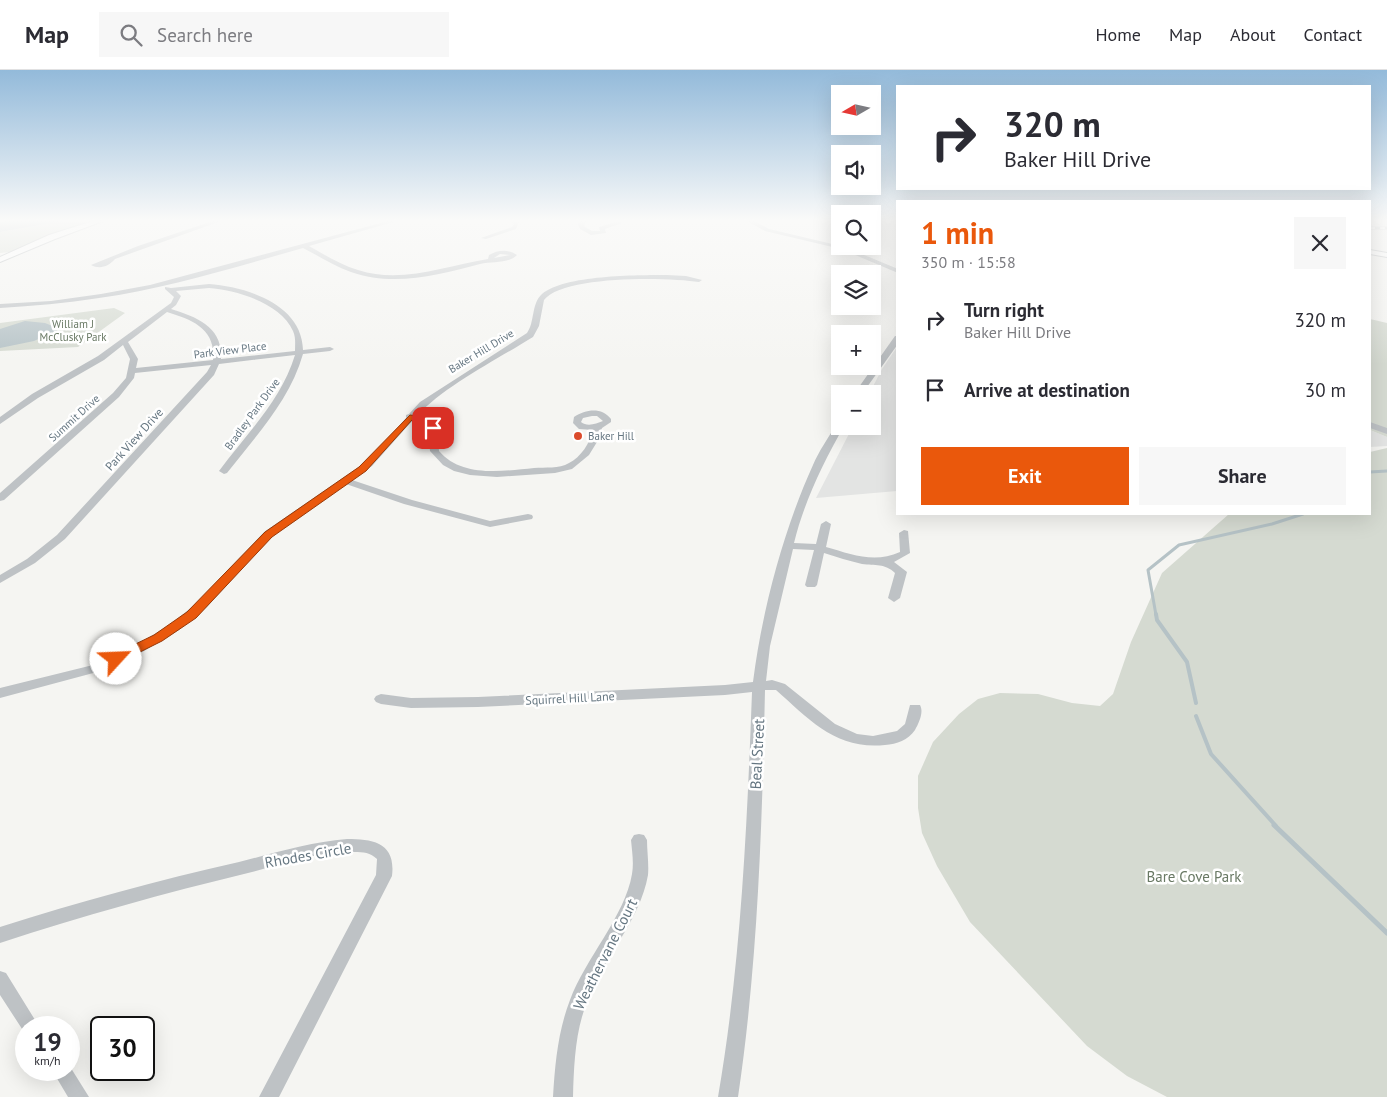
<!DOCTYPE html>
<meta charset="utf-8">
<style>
:root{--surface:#fff;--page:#f7f7f7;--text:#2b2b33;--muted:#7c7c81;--line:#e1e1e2;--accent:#ea580c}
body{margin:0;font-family:"PT Sans",sans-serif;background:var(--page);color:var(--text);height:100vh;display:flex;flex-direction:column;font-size:19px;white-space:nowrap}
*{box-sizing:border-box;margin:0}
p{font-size:16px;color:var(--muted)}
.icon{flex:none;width:28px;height:28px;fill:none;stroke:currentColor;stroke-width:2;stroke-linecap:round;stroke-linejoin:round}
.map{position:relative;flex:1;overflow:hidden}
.panel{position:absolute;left:896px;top:130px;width:475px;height:315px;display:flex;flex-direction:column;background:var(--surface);border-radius:0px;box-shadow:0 5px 20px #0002}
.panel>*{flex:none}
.top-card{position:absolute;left:896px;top:15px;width:475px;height:105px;border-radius:0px;box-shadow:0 5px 20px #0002;background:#fff;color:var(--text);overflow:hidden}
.needle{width:32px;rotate:261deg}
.controls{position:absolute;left:831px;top:15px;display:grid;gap:10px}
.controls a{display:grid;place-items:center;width:50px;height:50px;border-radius:0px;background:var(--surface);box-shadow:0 5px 20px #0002;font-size:25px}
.speed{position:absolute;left:15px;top:946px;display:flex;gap:10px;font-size:25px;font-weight:700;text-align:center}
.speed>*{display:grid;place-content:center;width:65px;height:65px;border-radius:50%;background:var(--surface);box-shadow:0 5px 20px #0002;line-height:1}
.speed small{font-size:12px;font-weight:400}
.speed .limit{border:2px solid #111;border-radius:8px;background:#fff;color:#111}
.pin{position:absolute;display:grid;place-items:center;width:42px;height:42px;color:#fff;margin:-21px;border-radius:10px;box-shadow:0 2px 8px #0006}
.me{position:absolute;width:55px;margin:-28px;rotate:65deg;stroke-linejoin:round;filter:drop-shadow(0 0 4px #0008)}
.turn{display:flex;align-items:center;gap:18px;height:105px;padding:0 25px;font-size:22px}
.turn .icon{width:65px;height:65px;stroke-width:2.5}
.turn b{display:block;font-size:35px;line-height:42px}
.round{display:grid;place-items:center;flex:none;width:52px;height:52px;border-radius:0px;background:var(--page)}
.headline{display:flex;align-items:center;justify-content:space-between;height:85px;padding:0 25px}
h1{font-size:30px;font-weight:700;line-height:38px;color:var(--accent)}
.button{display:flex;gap:10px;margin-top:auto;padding:10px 25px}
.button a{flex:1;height:58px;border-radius:0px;background:var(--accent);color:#fff;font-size:20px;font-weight:700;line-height:58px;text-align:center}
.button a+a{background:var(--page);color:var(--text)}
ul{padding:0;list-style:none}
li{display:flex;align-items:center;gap:15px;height:70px;padding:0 25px}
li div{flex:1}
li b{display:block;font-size:19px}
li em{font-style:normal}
header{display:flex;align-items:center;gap:30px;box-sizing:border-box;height:70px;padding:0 25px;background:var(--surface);border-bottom:1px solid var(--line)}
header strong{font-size:24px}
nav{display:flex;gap:28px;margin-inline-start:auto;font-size:18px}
.search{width:350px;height:45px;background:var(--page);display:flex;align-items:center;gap:12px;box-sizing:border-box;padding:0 18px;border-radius:0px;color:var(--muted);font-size:19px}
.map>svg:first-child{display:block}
.built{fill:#e3e4e3}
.green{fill:#d5dad1}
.water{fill:#b5c2c6}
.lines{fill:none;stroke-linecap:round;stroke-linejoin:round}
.stream-far2{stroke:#b5c2c6;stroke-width:3}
.stream-far1{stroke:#b5c2c6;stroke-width:4}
.stream{stroke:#b5c2c6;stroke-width:5}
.major-casing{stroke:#b1b6b9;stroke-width:2}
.minor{fill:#bec2c5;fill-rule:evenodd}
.major{fill:#fff;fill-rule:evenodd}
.rail-casing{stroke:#9fa6aa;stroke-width:3}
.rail{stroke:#fff;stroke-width:2;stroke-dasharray:5;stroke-linecap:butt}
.route{fill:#ea580c;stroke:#983908}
.poi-dot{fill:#db4b2c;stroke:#fff;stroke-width:2}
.labels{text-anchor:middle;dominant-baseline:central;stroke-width:5;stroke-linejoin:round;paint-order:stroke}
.far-park-label{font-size:11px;fill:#697964;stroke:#fff}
.far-street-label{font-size:11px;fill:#657681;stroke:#fff}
.far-poi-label{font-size:11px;fill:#657681;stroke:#fff;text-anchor:start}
.street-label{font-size:12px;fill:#657681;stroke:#fff}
.near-street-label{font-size:15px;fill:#657681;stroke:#fff}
.near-park-label{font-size:15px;fill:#697964;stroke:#fff}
</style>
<header>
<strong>Map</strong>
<div class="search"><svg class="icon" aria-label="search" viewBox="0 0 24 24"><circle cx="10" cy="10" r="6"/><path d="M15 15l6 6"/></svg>Search here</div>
<nav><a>Home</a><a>Map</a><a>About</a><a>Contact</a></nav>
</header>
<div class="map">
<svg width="1387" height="1027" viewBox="0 0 1387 1027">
<rect width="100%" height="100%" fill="#f5f5f2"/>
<path class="built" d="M897,277v144l-81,7 37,-72h19v-32h-3l13,-25z
M1370,360l17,7v9l-17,1z"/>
<path class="green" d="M63,151h30l-56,19 -27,12 -10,1v-21z
M114,238l11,5 -47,34 -78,4v-28z
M1370,249l17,4v114l-17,-7z
M1387,378v649h-220l-40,-21 -40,-30 -117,-124 -33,-56 -15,-33 -4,-25v-32l15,-34 26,-28 19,-15 22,-6 38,1 34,9 28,3 13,-12 18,-52 31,-69 67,-59h141v-62z"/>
<path class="water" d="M7,151h56l-63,11v-10z
M25,251l20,2 15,6 -26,12 -34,7v-19z"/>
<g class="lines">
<path class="stream-far2" d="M1370,402l17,-1
M1156,545l-8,-45 31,-25 93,-21 31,-10"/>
<path class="stream-far1" d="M1156,544l1,6 30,42 9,41
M1196,646l15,38 65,72"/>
<path class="stream" d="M1274,755l113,108"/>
<defs>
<path id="major" d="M93,151h10l-48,18 -55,23v-5l49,-22z
M1370,180l17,3v4l-17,-3z"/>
</defs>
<use href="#major" class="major-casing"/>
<path class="minor" d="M213,151h8l-106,38c-6,7 -15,11 -24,6l47,-19z
M388,151h9l-88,25c16,9 32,19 49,24 44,14 86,-4 130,-11l1,-4c9,-5 19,-6 28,0 -9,9 -25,6 -37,9 -42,11 -86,23 -129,8 -17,-6 -32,-16 -48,-24 -67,19 -135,40 -204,50 -33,5 -66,8 -99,10v-4l51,-3 50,-7 49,-9zM500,184l10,1 -16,3z
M510,151l9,1 -3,7 -30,10 -5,-1 31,-11 2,-3z
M581,151h6l-3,3 1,3 7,4h8l-1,-4 20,-6 3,2 -17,6 1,4 -15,2 -11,-6 -2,-5z
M747,151h7l15,8 76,18 53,22v4l-57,-24 -76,-18z
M667,205l19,1 16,4 -3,2c-30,-5 -136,-7 -155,18l-5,26 -6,11c-35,22 -89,49 -116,79l17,4 3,6 2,25c23,27 64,20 95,17 11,-1 25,1 35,-5 12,-6 21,-20 24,-33l-14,-1 -6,-6 1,-6c12,-8 28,-10 37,2v3l-9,6 -5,14 -8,13 -17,14 -17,4 -58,4 -27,-2 -16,-4 -11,-6 -13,-14 -3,-27 -14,-4 -41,46 -20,14 60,20 78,21 38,-7 4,1 1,2 -1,2 -42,8 -86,-23 -58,-20 -74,52 -65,71 -28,23 -35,21 -47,21 -97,26v-10l89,-22 47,-21 35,-21 28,-23 65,-69 102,-70 40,-44v-3l3,-1 11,-12 107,-69c8,-11 4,-29 15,-39 22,-19 95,-19 125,-19zM592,346h5l6,5c-7,3 -16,6 -22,1l2,-4z
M209,214c38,3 93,20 94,66l27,-3 4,2 -4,2 -27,3c-13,46 -47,82 -76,119l-3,1 -5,-3c28,-38 62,-70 76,-116l-76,9 -5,11 -149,164 -30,24 -35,20v-8l27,-16 30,-24 150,-163 4,-7 -76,8 -1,5 -15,19 -115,103 -4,1v-8l113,-100 13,-15 4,-19 -7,-14 -19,15 -66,38 -38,26v-7l32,-23 66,-38 73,-53 3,-6 -9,-8v-2l6,1zM209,218c27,2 72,15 84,43 3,7 2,13 2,20l-74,8c2,-32 -24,-42 -50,-50l5,-4 5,-9 -5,-5zM167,242c26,8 49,17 46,48l-77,8 2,-9 -10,-17z
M895,266h3v8l-36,50h-8z
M840,352v4h4c-21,37 -40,76 -50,117l22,1 5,-20 5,-3 5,3 -5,23c25,7 48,17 74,5l-1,-19 5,-3 4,1 2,22 -16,9 13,10 -7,26 -6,4 -6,-4 7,-25c-10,-10 -20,-7 -33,-9 -13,-3 -25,-7 -38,-11l-7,32 -2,2h-8l-2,-2 9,-35 -21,-1 -23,97 -4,35 6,-1 13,4 50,40 22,10 16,2 24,-5 8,-7 5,-19h10c4,7 -1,18 -5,25 -7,10 -18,14 -30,15 -49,5 -75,-25 -109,-55h-11c-3,136 -7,272 -27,407h-20c23,-134 29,-270 34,-405l-27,3 -247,12 -67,1 -30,-4 -5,-2 -2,-3 2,-3 5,-2 30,4 67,-1 247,-12 28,-3c9,-71 30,-151 60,-217 6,-14 15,-27 23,-40z
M1370,352l17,6v6l-17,-6z
M639,764l5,1 3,5c0,11 2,24 1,35 -8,46 -45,83 -61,127 -12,30 -13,63 -14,95h-20c2,-33 5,-66 17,-97 15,-41 55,-84 62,-126 2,-11 0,-23 -1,-34l3,-5z
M347,769c27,0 49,4 45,37l-113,221h-20l117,-222 1,-16c-8,-8 -18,-7 -29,-7 -33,0 -67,13 -100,21 -83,20 -166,43 -248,70v-16c79,-25 158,-47 239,-65 36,-9 71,-20 108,-23z
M0,901l6,2 34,55h-14v7l-26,-40z
M69,995l20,32h-21l-16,-27h17z"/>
<use href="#major" class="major"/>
<defs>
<path id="rail" d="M1370,158h17"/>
</defs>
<use href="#rail" class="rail-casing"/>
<use href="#rail" class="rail"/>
</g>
<linearGradient id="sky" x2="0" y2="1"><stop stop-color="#93bada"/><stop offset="0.51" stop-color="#fafaf9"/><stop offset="1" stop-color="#fafaf9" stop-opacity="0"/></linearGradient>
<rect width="1387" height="295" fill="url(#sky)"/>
<path class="route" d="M410,345l21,3 7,10 -8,2 -5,-8 -13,-2 -46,51 -94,66 -76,81 -34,23 -42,21h-9l-2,-3 2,-3 43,-21 33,-23 78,-80 94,-65z"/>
<circle class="poi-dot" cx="578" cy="366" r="5"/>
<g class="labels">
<g class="far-park-label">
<text x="73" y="254">William J<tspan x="73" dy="13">McClusky Park</tspan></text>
</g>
<g class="far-street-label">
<text transform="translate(230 280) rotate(-7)">Park View Place</text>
<text transform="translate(481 281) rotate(-31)">Baker Hill Drive</text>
<text transform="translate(252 344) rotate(-54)">Bradley Park Drive</text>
<text transform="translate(74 348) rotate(-42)">Summit Drive</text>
</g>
<g class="far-poi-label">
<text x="588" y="366">Baker Hill</text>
</g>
<g class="street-label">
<text transform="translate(134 369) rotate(-48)">Park View Drive</text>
<text transform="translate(570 628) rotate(-3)">Squirrel Hill Lane</text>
</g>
<g class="near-street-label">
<text transform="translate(757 684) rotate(-87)">Beal Street</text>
<text transform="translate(308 785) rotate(-10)">Rhodes Circle</text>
<text transform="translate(605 884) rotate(-63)">Weathervane Court</text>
</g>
<g class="near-park-label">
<text x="1194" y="806">Bare Cove Park</text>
</g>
</g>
</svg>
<div class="controls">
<a><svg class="needle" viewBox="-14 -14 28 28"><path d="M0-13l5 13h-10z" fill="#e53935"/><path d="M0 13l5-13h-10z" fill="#7c7c81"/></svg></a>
<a><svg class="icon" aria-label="sound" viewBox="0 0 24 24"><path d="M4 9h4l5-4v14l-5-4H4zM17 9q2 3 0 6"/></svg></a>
<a><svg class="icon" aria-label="search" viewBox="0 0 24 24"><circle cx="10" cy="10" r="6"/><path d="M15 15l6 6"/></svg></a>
<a><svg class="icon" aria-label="layers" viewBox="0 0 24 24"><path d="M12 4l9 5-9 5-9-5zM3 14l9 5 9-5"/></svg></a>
<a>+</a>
<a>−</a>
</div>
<div class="speed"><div>19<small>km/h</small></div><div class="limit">30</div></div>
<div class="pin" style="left:433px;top:358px;background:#d93025"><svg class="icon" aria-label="arrive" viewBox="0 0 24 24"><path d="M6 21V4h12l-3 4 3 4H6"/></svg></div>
<svg class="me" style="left:116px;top:589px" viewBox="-20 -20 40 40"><circle r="19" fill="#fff"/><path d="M0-13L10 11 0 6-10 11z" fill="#ea580c"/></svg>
<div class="top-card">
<div class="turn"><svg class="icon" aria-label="right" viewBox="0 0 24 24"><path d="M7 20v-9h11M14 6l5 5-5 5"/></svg><div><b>320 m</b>Baker Hill Drive</div></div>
</div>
<section class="panel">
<div class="headline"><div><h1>1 min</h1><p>350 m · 15:58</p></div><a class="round"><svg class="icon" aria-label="close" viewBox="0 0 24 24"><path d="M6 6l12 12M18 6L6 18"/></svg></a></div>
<ul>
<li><svg class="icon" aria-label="right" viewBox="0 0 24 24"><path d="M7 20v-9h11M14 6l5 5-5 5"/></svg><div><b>Turn right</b><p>Baker Hill Drive</p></div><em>320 m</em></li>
<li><svg class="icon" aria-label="arrive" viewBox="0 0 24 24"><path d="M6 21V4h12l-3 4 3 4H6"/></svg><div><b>Arrive at destination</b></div><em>30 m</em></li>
</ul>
<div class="button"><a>Exit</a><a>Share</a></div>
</section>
</div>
